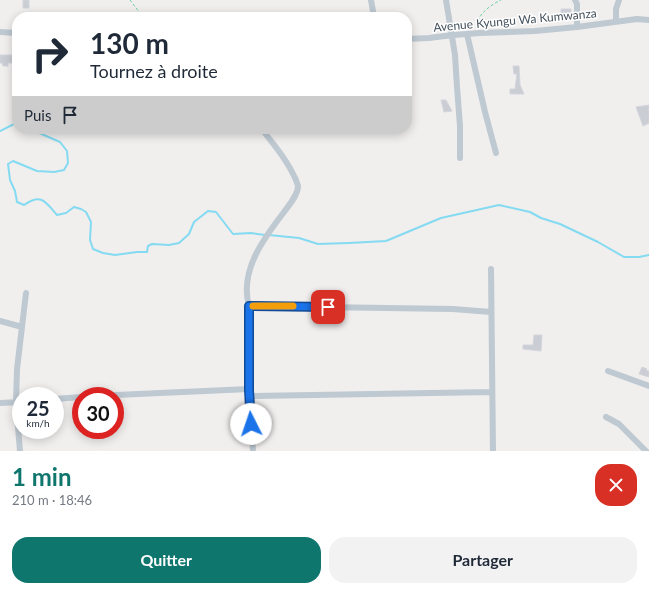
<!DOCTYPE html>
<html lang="fr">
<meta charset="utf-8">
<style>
:root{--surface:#fff;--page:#f2f2f3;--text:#1f2937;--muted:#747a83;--accent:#0f766e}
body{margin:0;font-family:Lato,sans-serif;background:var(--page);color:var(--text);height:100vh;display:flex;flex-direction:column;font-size:15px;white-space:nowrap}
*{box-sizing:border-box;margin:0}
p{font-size:13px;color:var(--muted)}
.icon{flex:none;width:22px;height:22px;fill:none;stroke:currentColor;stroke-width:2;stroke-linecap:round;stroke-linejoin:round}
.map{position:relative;height:451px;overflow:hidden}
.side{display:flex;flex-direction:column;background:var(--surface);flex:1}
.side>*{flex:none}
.guide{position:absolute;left:12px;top:12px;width:400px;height:122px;border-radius:16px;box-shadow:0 2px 10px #0003;background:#fff;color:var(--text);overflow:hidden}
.speed{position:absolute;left:12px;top:387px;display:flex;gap:8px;font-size:20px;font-weight:700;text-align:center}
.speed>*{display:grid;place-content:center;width:52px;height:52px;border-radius:50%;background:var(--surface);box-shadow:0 2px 10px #0003;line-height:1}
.speed small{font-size:10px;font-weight:400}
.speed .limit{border:6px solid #d22;background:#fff;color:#111}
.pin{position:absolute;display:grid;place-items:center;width:34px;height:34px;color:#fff;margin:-17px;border-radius:8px;box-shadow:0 2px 6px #0006}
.me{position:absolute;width:44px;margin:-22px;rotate:356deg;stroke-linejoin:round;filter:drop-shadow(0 0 3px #0008)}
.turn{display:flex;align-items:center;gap:14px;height:84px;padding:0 12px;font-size:18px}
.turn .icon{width:52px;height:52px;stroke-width:2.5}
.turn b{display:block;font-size:28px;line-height:34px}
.then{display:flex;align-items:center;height:38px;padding:0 12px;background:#0003;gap:8px;font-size:15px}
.round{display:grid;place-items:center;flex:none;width:42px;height:42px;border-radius:16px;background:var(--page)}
.summary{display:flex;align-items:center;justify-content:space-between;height:68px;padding:0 12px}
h1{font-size:24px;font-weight:700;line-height:30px;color:var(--accent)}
.button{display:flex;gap:8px;margin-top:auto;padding:8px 12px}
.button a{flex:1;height:46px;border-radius:16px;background:var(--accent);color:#fff;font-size:16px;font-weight:700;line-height:46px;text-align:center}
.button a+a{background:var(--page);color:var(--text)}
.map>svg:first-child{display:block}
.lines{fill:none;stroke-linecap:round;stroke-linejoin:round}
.stream{stroke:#84dbf1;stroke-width:2}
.building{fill:#cacdd4;stroke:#d2d5db}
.path{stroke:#70d2a1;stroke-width:1;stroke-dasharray:3 2;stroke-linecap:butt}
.street{stroke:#bec9d2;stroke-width:6}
.route-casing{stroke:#114b97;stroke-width:10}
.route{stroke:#1a73e8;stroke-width:7}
.slow{stroke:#f59e0b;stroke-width:7}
.labels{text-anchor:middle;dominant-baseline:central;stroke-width:3;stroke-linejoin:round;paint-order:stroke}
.street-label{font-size:12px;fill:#45525d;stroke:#fff}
</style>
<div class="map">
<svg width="649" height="451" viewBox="0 0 649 451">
<rect width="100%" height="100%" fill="#f1eeee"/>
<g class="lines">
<path class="stream" d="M30,129l30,13 7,9 1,12 -4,7 -10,2 -17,-1 -24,-10 -5,3 2,16 5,11 2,11 7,3c17,-12 21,-4 33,10l9,-2 8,-6 7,2 5,3 5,10 -1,18 3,9 10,4 12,2 22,-3h10l1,-6 4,-2 17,1 10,-2 10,-9 5,-12 14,-11 8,1 17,22 18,-1 14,2
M0,131l16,-8 1,1
M269,235l30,3 19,6 31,-1 37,-2 55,-23 58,-13 31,7 11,6 19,6 38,18 26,15h15l10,-2"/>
</g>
<path class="building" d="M23,0h6v8h-6z
M561,9h10v6h-10z
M0,55h17v8h-9v3h-5l-1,-3h-2z
M513,66h6l1,19 4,9h-14v-5h5l2,-15h-3z
M441,100h5l6,11 -8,1z
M649,105v18l-6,3 -7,-19z
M534,335h8l-1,16 -18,-2v-4h10z
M642,367l5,2 -1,1 3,1v6l-10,-3z
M55,406h8v8l-8,1z"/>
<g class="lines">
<path class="path" d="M130,0l13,17
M480,26c-1,-2 -1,-5 -1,-7 2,-7 15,-16 22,-19"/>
<path class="street" d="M371,0l3,17
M446,0l9,55 2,32 3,39v32
M575,0l2,4v23
M616,21v-12l3,-9
M0,32l17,1
M467,34l18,78 11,41
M407,39l22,-1 24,-3 27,-2 55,-2 42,-4 60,-8 12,1
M491,269l2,182
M249,306l204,3 38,3
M0,321l22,6
M608,371l41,15
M94,396l155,-7
M249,396l243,-4
M55,399l26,-2
M0,403l21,-1
M606,417l13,7 27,27
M20,451l-4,-48 1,-34 9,-76
M253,451l-4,-62v-83c-10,-35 15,-68 35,-94 5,-7 14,-17 14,-26 0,-1 -2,-5 -2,-6 -8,-18 -20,-33 -32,-48l-1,-3"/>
</g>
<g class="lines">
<defs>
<path id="route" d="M251,424l-2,-34v-84l79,1"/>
</defs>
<use href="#route" class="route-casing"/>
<use href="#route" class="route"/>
<path class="slow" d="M253,306h40"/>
</g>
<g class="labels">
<g class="street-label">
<text transform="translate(515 20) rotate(-5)">Avenue Kyungu Wa Kumwanza</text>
</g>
</g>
</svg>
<div class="speed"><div>25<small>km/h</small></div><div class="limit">30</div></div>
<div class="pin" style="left:328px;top:307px;background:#d93025"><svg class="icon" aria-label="arrive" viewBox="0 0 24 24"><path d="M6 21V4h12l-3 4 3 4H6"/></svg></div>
<svg class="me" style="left:251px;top:424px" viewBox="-20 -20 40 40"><circle r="19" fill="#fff"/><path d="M0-13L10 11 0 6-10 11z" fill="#1a73e8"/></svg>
<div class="guide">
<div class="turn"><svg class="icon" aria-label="right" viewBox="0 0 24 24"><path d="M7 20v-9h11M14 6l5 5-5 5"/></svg><div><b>130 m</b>Tournez à droite</div></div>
<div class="then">Puis<svg class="icon" aria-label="arrive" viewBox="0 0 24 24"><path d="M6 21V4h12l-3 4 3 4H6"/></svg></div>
</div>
</div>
<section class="side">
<div class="summary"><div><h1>1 min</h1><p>210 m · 18:46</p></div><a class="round" style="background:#d93025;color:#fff"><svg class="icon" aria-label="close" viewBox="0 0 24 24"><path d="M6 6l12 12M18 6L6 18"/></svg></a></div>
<div class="button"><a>Quitter</a><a>Partager</a></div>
</section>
